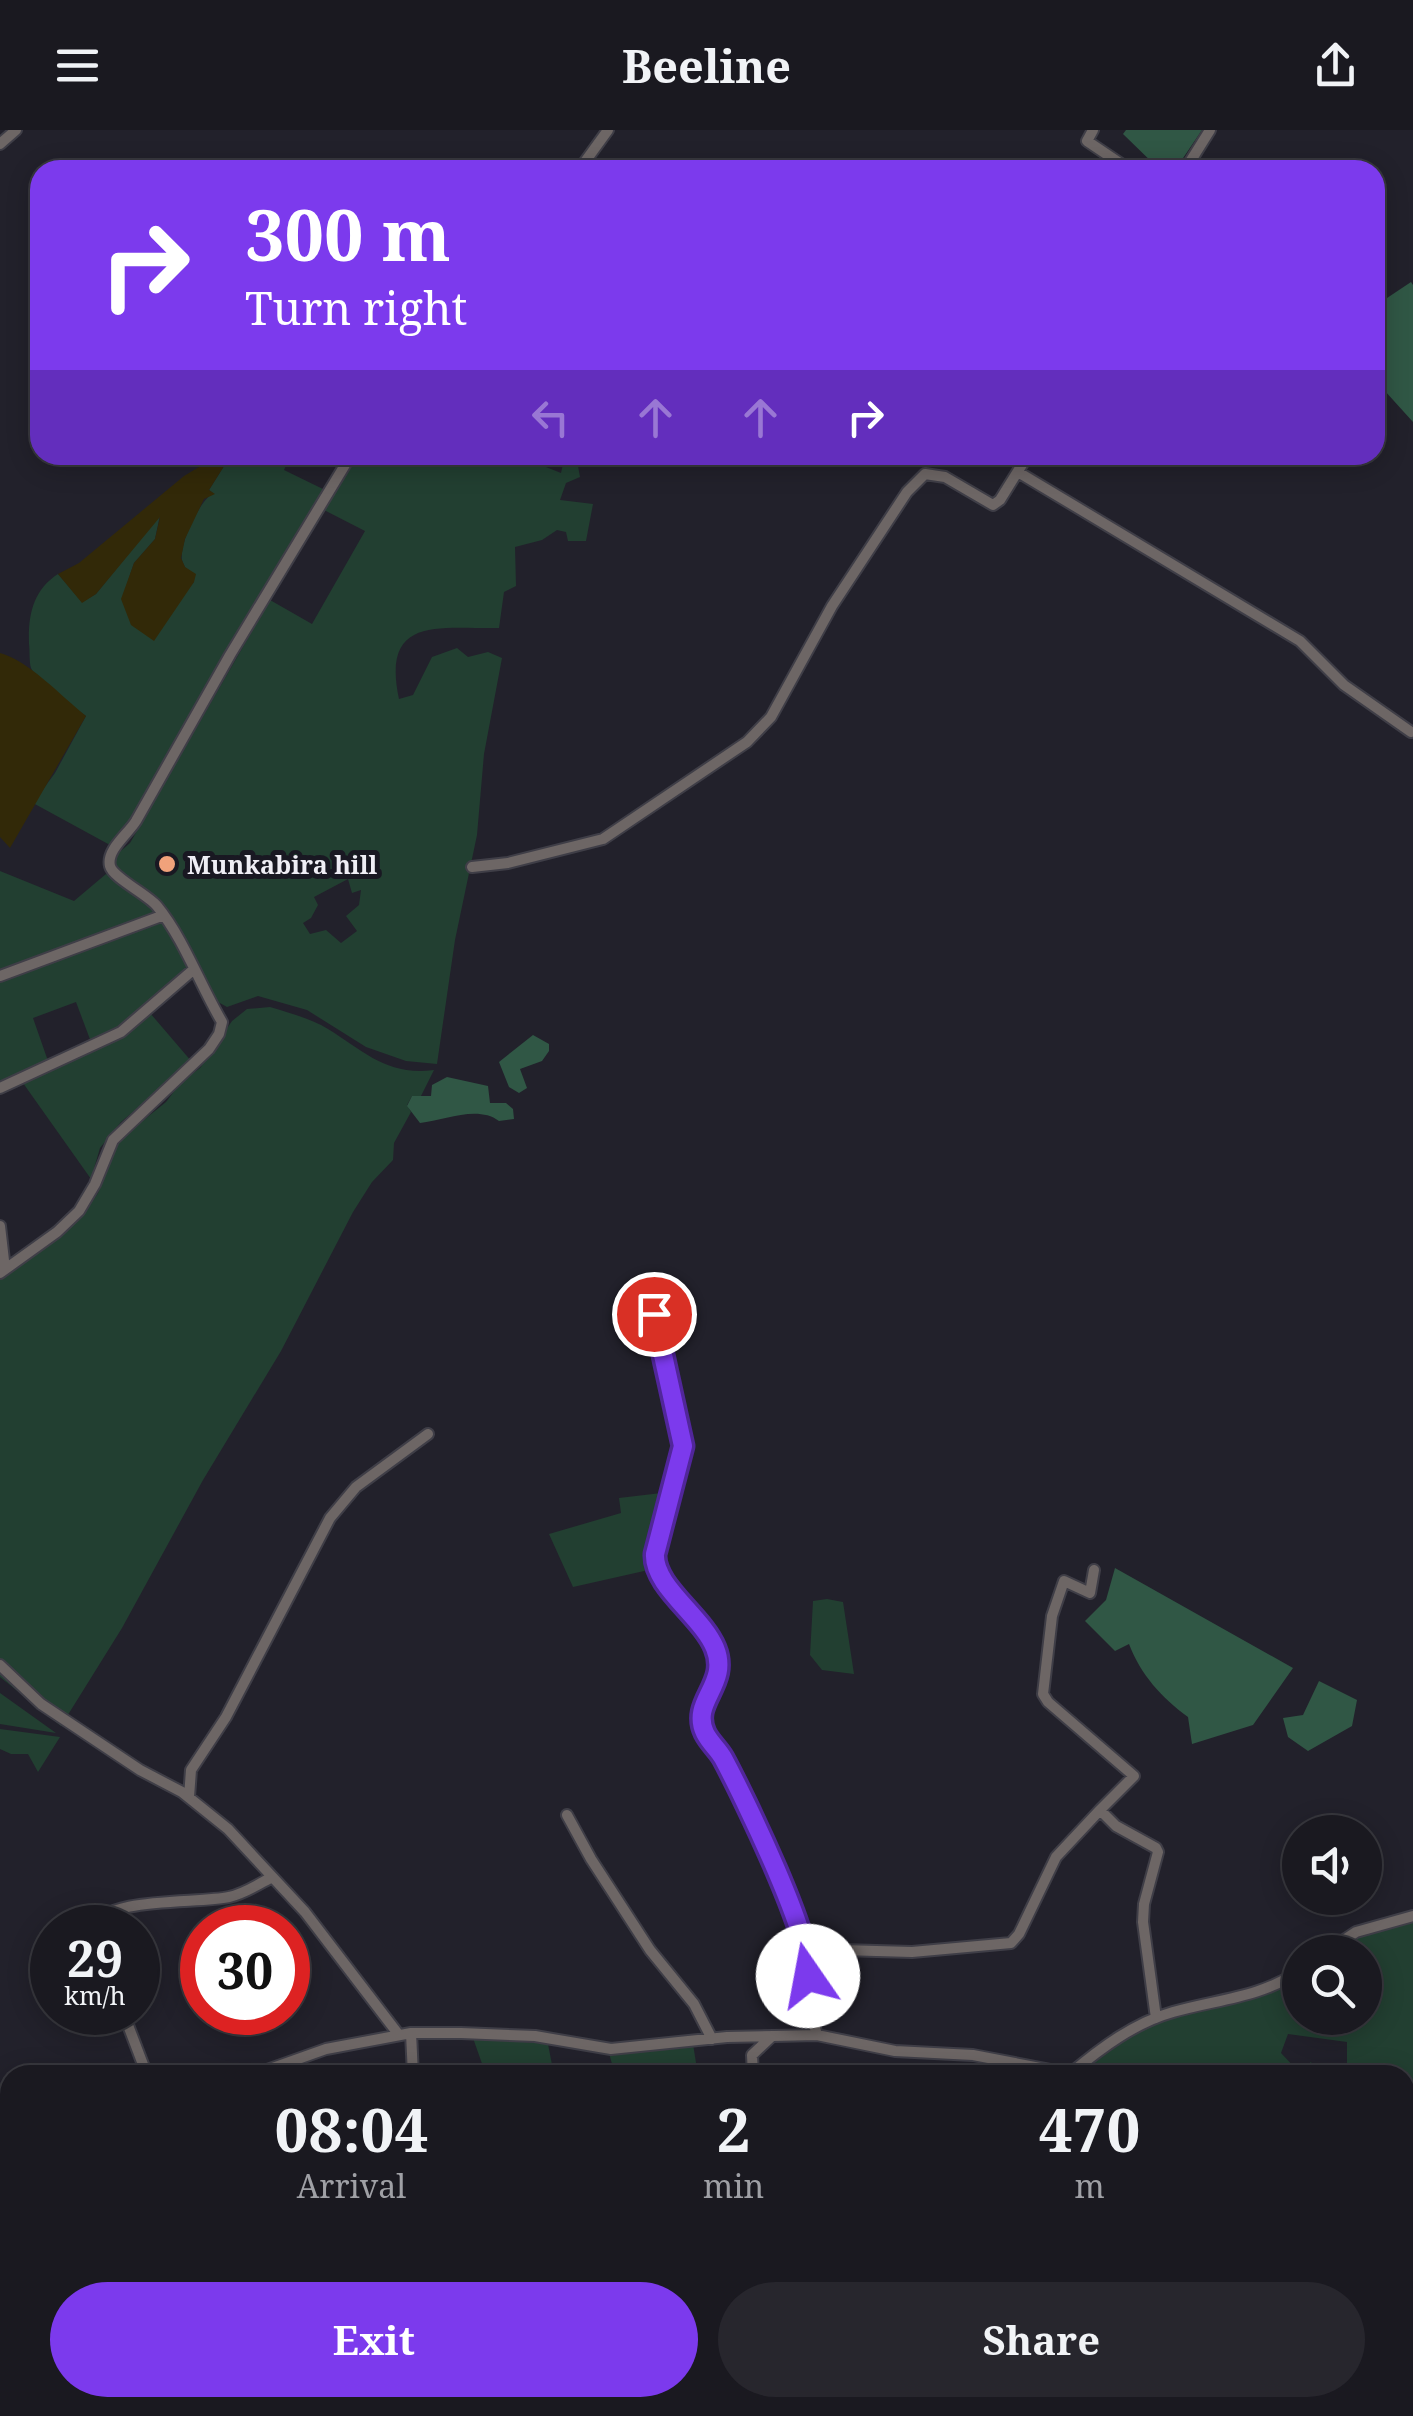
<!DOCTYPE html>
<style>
:root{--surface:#1a1920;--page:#27262d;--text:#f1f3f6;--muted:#9fa0a5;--line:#38383e;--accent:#7c3aed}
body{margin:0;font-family:"Noto Serif",serif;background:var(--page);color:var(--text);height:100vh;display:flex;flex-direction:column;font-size:38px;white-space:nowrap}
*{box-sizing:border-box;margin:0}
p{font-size:32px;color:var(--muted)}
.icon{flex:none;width:55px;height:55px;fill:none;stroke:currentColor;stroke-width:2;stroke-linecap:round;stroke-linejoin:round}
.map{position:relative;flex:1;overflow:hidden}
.drawer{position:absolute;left:0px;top:1935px;width:1415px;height:352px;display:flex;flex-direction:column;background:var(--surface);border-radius:30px 30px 0 0;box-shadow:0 5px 25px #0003,0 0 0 2px var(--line)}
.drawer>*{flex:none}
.guide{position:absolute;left:30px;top:30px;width:1355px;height:305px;border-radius:30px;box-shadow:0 5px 25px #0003,0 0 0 2px var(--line);background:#7c3aed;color:#fff;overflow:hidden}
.controls{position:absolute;left:1282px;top:1685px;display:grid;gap:20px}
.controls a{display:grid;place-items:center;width:100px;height:100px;border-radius:50%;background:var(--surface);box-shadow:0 5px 25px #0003,0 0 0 2px var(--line);font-size:50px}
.speed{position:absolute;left:30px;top:1775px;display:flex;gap:20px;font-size:50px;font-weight:700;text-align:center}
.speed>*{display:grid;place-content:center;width:130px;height:130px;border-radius:50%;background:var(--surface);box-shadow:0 5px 25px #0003,0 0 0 2px var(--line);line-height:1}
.speed small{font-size:25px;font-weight:400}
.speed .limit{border:15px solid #d22;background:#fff;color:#111}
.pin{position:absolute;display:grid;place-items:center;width:85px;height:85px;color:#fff;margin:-42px;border:5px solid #fff;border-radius:50%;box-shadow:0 2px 10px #0007}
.me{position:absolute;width:110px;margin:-55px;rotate:348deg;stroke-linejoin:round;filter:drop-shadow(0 0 8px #0008)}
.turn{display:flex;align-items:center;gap:35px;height:210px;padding:0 50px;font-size:45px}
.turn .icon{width:130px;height:130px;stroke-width:2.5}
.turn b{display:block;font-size:70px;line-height:85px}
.lanes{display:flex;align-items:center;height:95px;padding:0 50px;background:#0003;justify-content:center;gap:50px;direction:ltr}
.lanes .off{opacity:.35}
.eta{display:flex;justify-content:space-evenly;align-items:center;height:170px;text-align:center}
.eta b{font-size:60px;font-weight:700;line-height:70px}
.button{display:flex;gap:20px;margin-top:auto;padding:20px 50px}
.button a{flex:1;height:115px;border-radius:60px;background:var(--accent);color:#fff;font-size:40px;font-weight:700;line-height:115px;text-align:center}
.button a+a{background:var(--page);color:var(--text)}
header{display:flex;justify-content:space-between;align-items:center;height:130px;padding:0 50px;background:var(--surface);font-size:45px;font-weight:700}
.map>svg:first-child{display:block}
.green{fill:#223f31;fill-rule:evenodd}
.forest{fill:#305745}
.sand{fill:#322908}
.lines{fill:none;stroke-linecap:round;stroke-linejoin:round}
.street-casing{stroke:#3f3e47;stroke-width:14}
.street{stroke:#6d6665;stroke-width:10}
.route-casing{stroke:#51269a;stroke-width:25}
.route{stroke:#7c3aed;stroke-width:18}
.poi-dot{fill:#f1a27b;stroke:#191822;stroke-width:4}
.labels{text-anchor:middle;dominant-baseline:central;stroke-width:10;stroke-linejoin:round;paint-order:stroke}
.poi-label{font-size:25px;font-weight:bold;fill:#efeef5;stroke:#191822;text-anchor:start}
</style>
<header><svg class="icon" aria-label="menu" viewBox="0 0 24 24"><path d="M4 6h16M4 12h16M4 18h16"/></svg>Beeline<svg class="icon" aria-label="share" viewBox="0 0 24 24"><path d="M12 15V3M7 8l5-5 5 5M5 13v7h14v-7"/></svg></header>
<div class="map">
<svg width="1413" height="2286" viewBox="0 0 1413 2286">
<rect width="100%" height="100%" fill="#22212b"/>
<path class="green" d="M231,325h60l-7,15 41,20 -198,338 -17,17 -77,-42 22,-30 31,-57c-17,-13 -46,-29 -55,-48 -2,-6 -1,-18 -2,-24 -1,-29 4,-54 29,-70l24,28 14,-8 64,-79 -5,24 -21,24 -12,36 7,17 59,-27 6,-7c-3,-6 -10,-15 -12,-22 -3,-17 18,-59 31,-67l-4,-3z
M359,325h162v7l10,-1 30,12 4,-18h11l4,22 -14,6 -6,17 33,4 -7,37h-18l-2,-9 -9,-2 -15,10 -27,7 1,39 -12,6 -5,36c-60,1 -118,-13 -100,71l14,-4 19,-38 25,-9 11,9 20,-5 14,6 -18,96 -7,81 -22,105 -18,124 -31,-3 -40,-14 -59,-37 -49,-14 -31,11 -9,-5 -56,-100 -47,-36 1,-11 14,-12 140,-243 42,24 53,-93 -41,-21zM348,749l4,14 9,-3 -2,15 -13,11 11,15 -16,12 -15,-13 -16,4 -7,-11 8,-5 7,-13 -4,-8z
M0,741l74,30 32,-27 26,14 27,25 -159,57z
M162,790l27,49 -74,61 -24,12 -15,-40 -43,16 15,43 -48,23v-104z
M270,877c19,6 40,11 58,22 37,23 59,47 106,41l-13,26h-9l-5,9 4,7 -17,31 -1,17 -21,22 -19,30 -72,139 -78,129 -81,148 -61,98 -61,-49v-400l67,-47 20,-21 11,-16 22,-54 46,-37 15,-20 19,-14 32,-47 15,-12z
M150,883l42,49 -71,60 -21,26 -9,31 -68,-96 83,-38z
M670,1362l-19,69 2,8 -80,18 -24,-53 72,-21 -2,-15z
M827,1469l16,3 11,72 -32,-4 -12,-15 3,-54z
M0,1563l56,40 -56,-9z
M0,1599l60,8 -22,35 -10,-18h-17l-11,-5z
M1413,1789v262l-8,-7v-99h-58v-33l-59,-8 -7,19 17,18 13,-9 7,13h-229l-7,-3 62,-46 156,-51v43h65v-66h-29l13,-11v-5z
M473,1908l75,6 6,31h-68z
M693,1914l5,31h-83l-6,-22z
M10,2122v96l-10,11v-101z
M647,2278l3,8h-142l-3,-7z"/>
<path class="forest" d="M1126,0h76l-27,40h-15l-37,-36z
M1411,152l2,3v137l-38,-42v-74z
M533,905l16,9v7l-7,10 -22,8 7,19 -8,5 -10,-6 -10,-25z
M447,947l41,9 2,17h16l7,6 1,10 -15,2c-21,-16 -54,-1 -79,2l-13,-17 5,-10h19l1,-11z
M1115,1438l178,100 -40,57 -61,19 -4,-27c-27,-20 -47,-42 -59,-73l-14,7 -30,-30 21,-21z
M1319,1551l38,19 -5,26 -44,25 -20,-14 -5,-19 20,-3z"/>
<path class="sand" d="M219,325h12l-22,35 6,4 -11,5 -19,40 -4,19 4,9 11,7 -2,8 -40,59 -23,-16 -10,-26 13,-36 21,-24 5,-22 -64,77 -14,9 -24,-29 21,-11 105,-87z
M0,523c28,7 61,43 86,63l-76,132 -10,-11z"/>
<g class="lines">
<defs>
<path id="street" d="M1093,0l-6,11 43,29
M0,14l16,-14
M579,40l29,-40
M1185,40l25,-40
M1018,342l282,169 44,44 67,47
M472,737l36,-4 95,-24 144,-97 24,-25 61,-111 75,-114 18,-18 20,3 48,28 7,-5 28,-45
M0,846l164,-61
M0,958l121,-56 72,-62
M0,1096l5,43
M0,1143l57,-41 22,-21 16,-27 18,-44 96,-91 10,-15 3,-12c-22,-37 -38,-83 -65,-116 -10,-12 -44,-28 -47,-40 -4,-16 18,-32 26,-45l94,-166 121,-200
M654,1184l29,132 -28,108 3,18 42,50 17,32 3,19 -18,36 1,21 18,24 47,98 40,104 -2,41 11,38
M1094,1440l-4,23 -26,-12 -12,35 -9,78 5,8 86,74 -34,34 16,16 40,22 2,4 -14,52 -1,18 13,96
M0,1535l41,39 99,66 42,22 46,37 77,83 94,123
M189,1667l2,-27 35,-53 104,-199 26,-31 72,-53
M567,1685l24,44 59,91 44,54 18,35
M92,1798c13,-32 105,-24 137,-31 15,-3 30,-13 43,-20
M806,1819l106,3 99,-9 8,-9 37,-77 44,-47
M1326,1822l30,-20 57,-16
M123,1882l24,63
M411,1903l2,42
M1071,1943c30,-25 63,-50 102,-61 45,-13 86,-14 127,-41
M253,1945l73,-26 85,-16h50l74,3 76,13 116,-12 90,-2 78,16 78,4 104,20
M753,1945l-1,-20 19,-18
M1405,1989l8,-2
M1405,2048l8,7
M0,2124l10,-6
M1405,2203h8
M0,2234l10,-11
M461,2278l5,8
M649,2278l2,8
M787,2286l1,-8"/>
</defs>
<use href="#street" class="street-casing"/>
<use href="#street" class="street"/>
</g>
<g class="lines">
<defs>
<path id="route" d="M654,1184l29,132 -28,108c-2,32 47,62 60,94 15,37 -25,53 -10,85 5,10 13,16 18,25 19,35 93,187 85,218"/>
</defs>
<use href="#route" class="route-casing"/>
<use href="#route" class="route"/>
</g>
<circle class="poi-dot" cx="167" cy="734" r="10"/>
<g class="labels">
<g class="poi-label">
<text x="187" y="734">Munkabira hill</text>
</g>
</g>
</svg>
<div class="controls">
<a><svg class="icon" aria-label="sound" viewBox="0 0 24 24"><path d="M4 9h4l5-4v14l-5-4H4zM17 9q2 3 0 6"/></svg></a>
<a><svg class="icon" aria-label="search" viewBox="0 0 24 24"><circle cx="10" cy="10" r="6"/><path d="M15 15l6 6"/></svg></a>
</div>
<div class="speed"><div>29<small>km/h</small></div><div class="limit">30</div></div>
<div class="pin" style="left:654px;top:1184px;background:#d93025"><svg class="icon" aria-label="arrive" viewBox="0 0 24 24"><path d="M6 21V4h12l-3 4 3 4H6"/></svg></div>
<svg class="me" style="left:808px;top:1846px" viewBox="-20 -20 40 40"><circle r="19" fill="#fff"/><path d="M0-13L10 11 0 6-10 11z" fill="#7c3aed"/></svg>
<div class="guide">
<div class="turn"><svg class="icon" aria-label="right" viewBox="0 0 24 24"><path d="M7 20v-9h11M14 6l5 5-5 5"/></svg><div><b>300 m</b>Turn right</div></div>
<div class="lanes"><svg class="icon off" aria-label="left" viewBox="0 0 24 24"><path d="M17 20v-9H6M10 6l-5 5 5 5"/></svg><svg class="icon off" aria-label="ahead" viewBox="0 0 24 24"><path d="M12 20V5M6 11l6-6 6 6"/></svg><svg class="icon off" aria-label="ahead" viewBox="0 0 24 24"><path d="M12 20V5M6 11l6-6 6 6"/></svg><svg class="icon" aria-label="right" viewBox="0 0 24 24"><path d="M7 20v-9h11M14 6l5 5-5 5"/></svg></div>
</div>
<section class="drawer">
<div class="eta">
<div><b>08:04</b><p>Arrival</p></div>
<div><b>2</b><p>min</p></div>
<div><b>470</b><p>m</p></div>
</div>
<div class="button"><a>Exit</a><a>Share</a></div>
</section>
</div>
